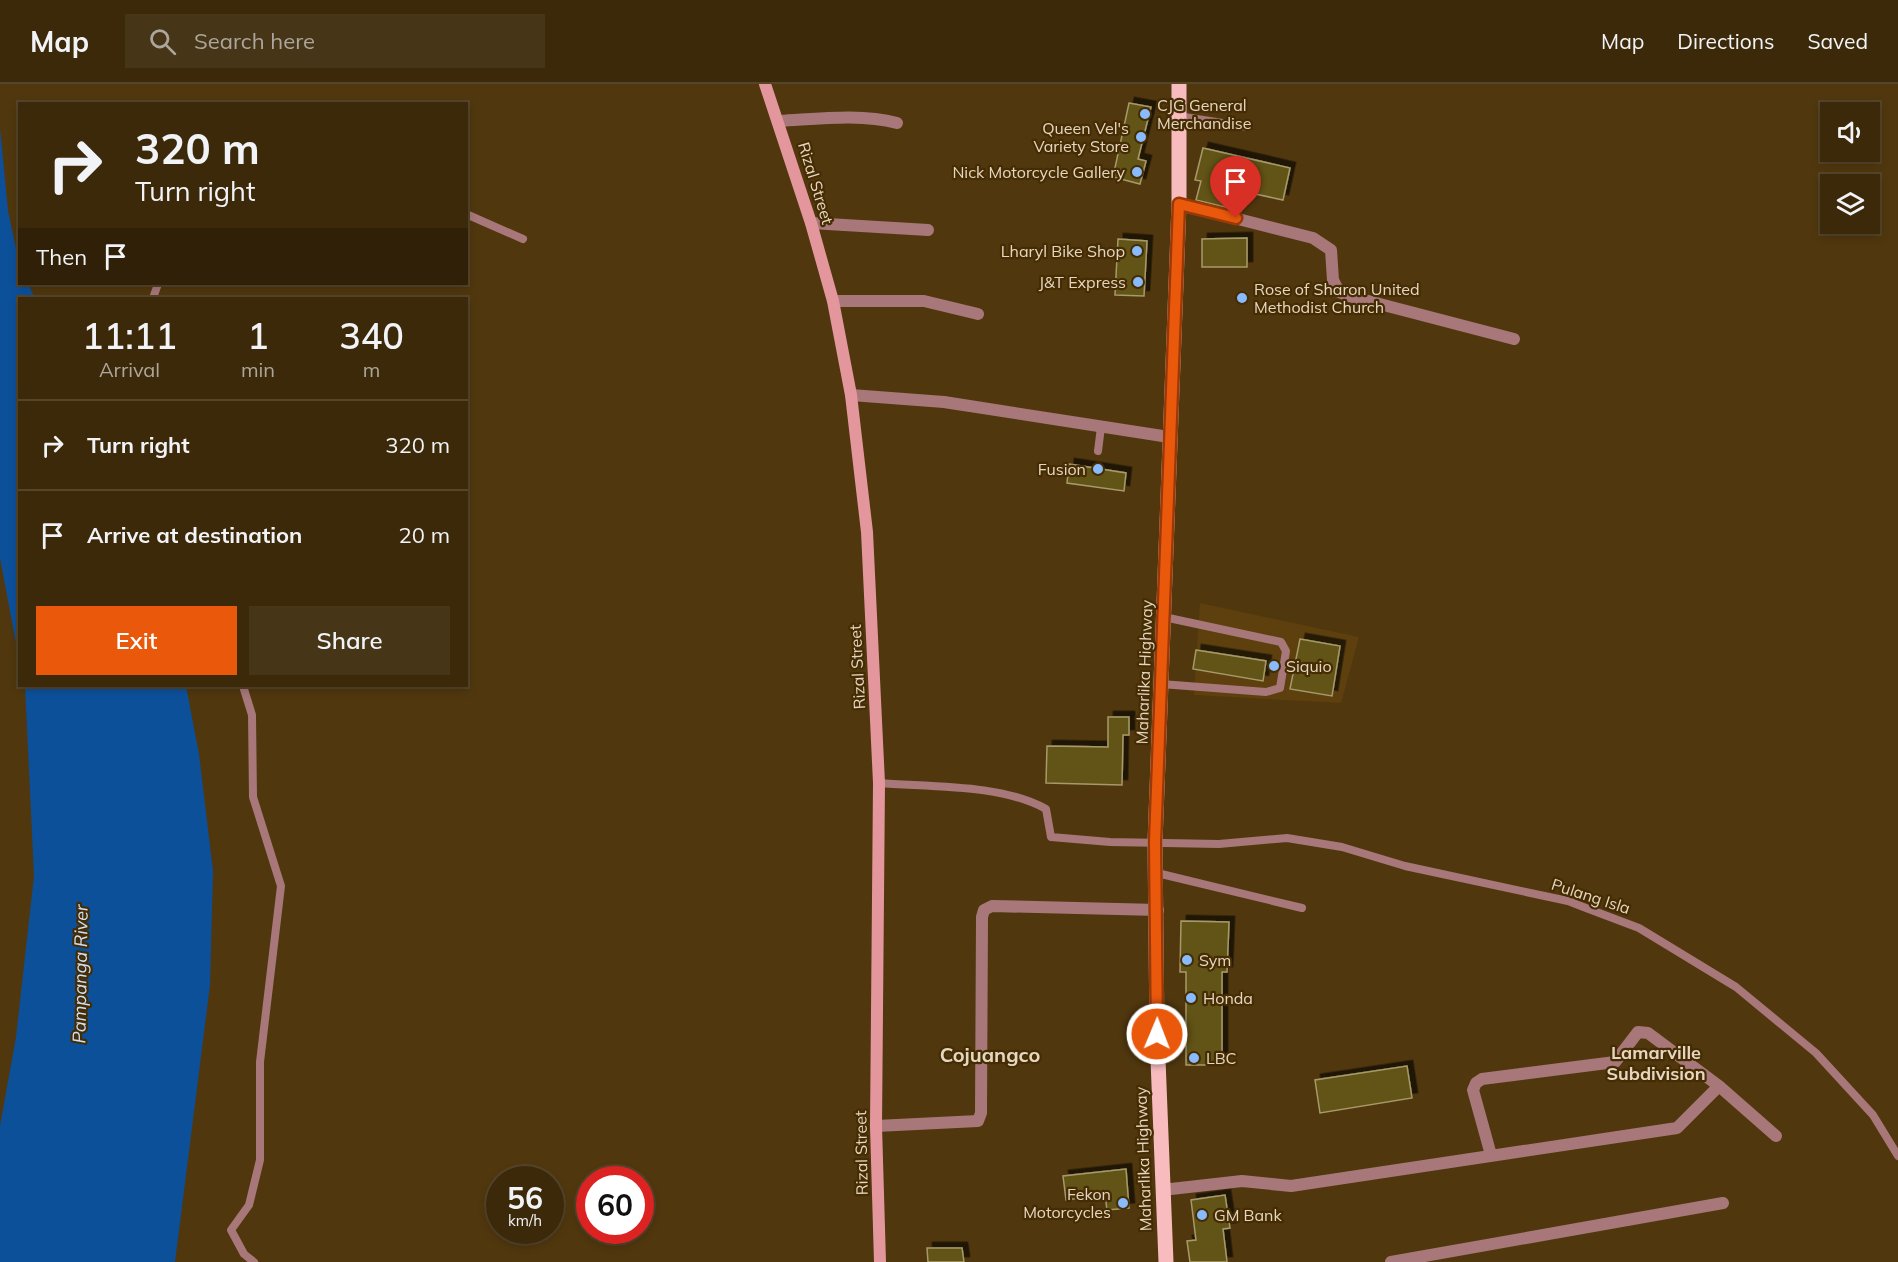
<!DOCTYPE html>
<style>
:root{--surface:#3c290a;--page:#473518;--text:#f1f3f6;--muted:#aca69c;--line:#55452b;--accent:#ea580c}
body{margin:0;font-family:Mulish,sans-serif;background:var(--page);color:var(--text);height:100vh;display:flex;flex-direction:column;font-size:22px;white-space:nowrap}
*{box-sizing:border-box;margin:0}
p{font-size:20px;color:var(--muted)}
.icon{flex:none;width:33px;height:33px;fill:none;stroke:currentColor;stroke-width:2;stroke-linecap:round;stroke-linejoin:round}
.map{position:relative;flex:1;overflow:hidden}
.panel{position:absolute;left:18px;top:213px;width:450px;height:390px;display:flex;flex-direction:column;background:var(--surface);border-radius:0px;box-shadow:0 3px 9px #0003,0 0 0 2px var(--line)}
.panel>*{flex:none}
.banner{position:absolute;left:18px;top:18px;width:450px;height:183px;border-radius:0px;box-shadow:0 3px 9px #0003,0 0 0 2px var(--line);background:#3c290a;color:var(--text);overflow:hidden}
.controls{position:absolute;left:1820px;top:18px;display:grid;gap:12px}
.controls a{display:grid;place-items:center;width:60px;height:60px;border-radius:0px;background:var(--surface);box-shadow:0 3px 9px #0003,0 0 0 2px var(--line);font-size:30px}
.speed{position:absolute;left:486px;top:1082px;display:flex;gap:12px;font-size:30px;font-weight:700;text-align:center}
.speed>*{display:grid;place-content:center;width:78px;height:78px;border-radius:50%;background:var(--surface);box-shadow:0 3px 9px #0003,0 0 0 2px var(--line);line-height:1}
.speed small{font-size:15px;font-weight:400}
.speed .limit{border:9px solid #d22;background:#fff;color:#111}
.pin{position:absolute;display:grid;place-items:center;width:51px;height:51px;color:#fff;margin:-62px -26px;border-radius:50% 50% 50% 0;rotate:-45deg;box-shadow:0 0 6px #0007}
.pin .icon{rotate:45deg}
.me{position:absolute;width:66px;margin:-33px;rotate:1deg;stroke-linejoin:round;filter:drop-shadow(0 0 4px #0008)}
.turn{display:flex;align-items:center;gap:21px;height:126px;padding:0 18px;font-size:27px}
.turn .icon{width:78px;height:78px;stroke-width:2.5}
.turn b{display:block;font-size:42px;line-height:51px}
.then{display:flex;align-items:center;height:57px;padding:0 18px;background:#0003;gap:12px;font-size:22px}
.eta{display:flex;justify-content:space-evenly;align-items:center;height:102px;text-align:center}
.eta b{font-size:36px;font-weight:600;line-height:42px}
.action{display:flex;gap:12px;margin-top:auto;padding:12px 18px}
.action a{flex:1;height:69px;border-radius:0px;background:var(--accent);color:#fff;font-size:24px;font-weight:600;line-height:69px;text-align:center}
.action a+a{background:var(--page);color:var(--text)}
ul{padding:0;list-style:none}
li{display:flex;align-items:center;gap:18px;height:90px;padding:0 18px;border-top:2px solid var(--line)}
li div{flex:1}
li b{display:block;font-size:22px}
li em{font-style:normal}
header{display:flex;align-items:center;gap:36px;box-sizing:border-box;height:84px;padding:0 30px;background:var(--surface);border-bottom:2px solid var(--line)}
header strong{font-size:28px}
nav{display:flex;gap:33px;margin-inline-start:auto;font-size:21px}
.search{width:420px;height:54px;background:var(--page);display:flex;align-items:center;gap:15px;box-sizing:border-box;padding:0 21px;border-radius:0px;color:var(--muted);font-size:22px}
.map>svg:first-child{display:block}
.built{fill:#5d400e}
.water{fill:#0d509a}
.building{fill:#625314;stroke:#a69a6b;stroke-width:1.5;filter:url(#shadow)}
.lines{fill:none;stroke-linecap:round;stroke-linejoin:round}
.lane{stroke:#a77779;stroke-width:8}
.street{stroke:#a77779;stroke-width:12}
.secondary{stroke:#e3969b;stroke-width:12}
.primary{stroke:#f8bcbf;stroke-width:15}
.route-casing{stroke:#983908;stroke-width:15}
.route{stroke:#ea580c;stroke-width:10}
.poi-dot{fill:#88bafc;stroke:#452c02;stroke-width:2}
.labels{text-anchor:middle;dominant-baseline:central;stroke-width:4.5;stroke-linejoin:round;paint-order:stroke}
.poi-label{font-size:16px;fill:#e5d6c1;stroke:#452c02;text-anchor:start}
.street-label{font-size:16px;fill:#e5d6c1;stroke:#452c02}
.water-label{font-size:18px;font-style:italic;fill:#d1e1f5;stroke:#452c02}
.neighbourhood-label{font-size:18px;font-weight:bold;fill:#e5d6c1;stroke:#452c02}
.quarter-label{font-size:20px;font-weight:bold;fill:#e5d6c1;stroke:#452c02}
</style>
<header>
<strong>Map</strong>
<div class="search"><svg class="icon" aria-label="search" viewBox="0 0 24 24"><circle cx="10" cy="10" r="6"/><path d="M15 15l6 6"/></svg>Search here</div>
<nav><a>Map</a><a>Directions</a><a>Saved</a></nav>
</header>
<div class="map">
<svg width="1898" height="1178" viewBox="0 0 1898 1178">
<defs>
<filter id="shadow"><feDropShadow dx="5.5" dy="-5.5" stdDeviation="0" flood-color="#0009"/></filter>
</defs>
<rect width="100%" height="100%" fill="#50370e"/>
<path class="built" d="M1200,519l159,34 -18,66 -147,-8z"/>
<path class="water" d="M0,44l8,83 11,51 1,22h8l7,14h-15l-1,361 -19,-101z
M25,602h161l13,68 14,117 -3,114 -35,277h-175v-136l16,-89 18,-161z"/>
<path class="building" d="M1129,19l22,4 -13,52 8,2 -6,23 -27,-7z
M1203,64l87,20 -7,32 -37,-8 -5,19 -45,-11 5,-19 -6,-1z
M1247,154v29h-45v-28z
M1118,155l29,2 -3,55 -29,-1z
M1069,380l57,9 -2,18 -57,-8z
M1300,555l40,7 -8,50 -42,-7z
M1196,566l70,11 -3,20 -70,-12z
M1108,633h21v18h-6l-1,50 -76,-2 1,-37 61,1z
M1181,837l48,1 -2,50h-5v93h-36v-93h-6z
M1407,982l5,32 -92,15 -5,-33z
M1126,1085l3,39 -22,2 -2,-15 -39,5 -3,-24z
M1225,1111l5,33 -7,1 4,33h-37l-3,-21 9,-1 -5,-40z
M927,1164h35l2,14h-36z"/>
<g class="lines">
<path class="lane" d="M1178,32l70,11
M466,130l57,25
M153,214l5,-14
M1098,367l3,-24
M1161,600l105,8 14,-4 6,-37 -5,-9 -117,-25
M243,602l9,29 1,82 28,89 -21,176v98l-11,45 -18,25 13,24 10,8
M879,699c51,4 123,1 167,26l5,28 59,5 109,2 68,-6 55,9 63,19 163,35 18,7 53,20 97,59 80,66 57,62 25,41
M1157,789l145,35"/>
<path class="street" d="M780,37c37,-2 80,-8 117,2
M1179,120l134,34 18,12 2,30 6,12 10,4 165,43
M811,139l117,7
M833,217h91l54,13
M851,311l93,7 225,35
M876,1042l102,-5 3,-8 1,-196 2,-7 8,-4 166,4
M1491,1071l-18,-65 3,-7 6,-4 133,-17 23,-30 10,1 71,53 57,50
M1162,1106l80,-9 49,5 386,-58 42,-42
M1391,1178l332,-59"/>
<path class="secondary" d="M765,0l46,139 22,78 18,94 16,137 12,251 -3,343 4,136"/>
<path class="primary" d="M1166,1178l-9,-228 -2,-192 24,-638v-120"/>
</g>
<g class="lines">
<defs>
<path id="route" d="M1157,950l-2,-192 24,-638 57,14"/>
</defs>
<use href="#route" class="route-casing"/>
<use href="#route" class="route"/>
</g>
<g class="poi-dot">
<circle cx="1145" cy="30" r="6"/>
<circle cx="1141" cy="53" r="6"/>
<circle cx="1137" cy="88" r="6"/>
<circle cx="1137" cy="167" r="6"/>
<circle cx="1138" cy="198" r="6"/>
<circle cx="1242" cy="214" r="6"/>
<circle cx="1098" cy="385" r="6"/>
<circle cx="1274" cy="582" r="6"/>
<circle cx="1187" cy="876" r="6"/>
<circle cx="1191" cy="914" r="6"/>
<circle cx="1194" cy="974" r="6"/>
<circle cx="1123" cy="1119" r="6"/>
<circle cx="1202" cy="1131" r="6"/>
</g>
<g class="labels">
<g class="poi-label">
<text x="1157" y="21">CJG General<tspan x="1157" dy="18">Merchandise</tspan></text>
<text x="1129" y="44" text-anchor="end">Queen Vel's<tspan x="1129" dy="18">Variety Store</tspan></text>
<text x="1125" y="88" text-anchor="end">Nick Motorcycle Gallery</text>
<text x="1125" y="167" text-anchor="end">Lharyl Bike Shop</text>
<text x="1126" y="198" text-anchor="end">J&amp;T Express</text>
<text x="1254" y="205">Rose of Sharon United<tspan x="1254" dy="18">Methodist Church</tspan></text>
<text x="1086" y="385" text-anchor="end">Fusion</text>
<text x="1286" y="582">Siquio</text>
<text x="1199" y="876">Sym</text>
<text x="1203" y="914">Honda</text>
<text x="1206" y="974">LBC</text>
<text x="1111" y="1110" text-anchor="end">Fekon<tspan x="1111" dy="18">Motorcycles</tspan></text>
<text x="1214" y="1131">GM Bank</text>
</g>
<g class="street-label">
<text transform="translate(816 99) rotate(73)">Rizal Street</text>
<text transform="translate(857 583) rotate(-93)">Rizal Street</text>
<text transform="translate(1144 588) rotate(-88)">Maharlika Highway</text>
<text transform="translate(1591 812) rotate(18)">Pulang Isla</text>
<text transform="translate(861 1069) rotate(-91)">Rizal Street</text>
<text transform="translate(1143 1075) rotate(-92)">Maharlika Highway</text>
</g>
<g class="water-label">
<text transform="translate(80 890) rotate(-89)">Pampanga River</text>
</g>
<g class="neighbourhood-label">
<text x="1656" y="968">Lamarville<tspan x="1656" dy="21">Subdivision</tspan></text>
</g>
<g class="quarter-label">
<text x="990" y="970">Cojuangco</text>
</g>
</g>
</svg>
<div class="controls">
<a><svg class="icon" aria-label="sound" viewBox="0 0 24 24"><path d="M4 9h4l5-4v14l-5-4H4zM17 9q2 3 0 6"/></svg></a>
<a><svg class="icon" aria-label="layers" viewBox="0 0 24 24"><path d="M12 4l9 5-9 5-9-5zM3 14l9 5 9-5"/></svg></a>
</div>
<div class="speed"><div>56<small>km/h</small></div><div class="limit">60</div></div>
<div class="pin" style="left:1236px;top:134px;background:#d93025"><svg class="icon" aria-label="arrive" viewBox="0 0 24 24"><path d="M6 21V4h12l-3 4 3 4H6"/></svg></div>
<svg class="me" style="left:1157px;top:950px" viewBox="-20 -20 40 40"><circle r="17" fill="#ea580c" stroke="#fff" stroke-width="3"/><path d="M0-11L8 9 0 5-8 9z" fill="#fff"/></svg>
<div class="banner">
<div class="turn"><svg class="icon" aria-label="right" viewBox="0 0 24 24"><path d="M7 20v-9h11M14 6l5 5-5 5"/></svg><div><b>320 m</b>Turn right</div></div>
<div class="then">Then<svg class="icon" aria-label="arrive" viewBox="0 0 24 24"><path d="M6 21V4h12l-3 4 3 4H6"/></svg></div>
</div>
<section class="panel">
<div class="eta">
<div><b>11:11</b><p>Arrival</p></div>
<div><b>1</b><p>min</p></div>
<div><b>340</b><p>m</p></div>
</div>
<ul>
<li><svg class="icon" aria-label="right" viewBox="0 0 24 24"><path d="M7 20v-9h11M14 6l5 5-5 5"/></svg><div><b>Turn right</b></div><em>320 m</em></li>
<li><svg class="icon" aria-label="arrive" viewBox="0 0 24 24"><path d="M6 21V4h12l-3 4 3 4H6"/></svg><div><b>Arrive at destination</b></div><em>20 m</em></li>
</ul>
<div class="action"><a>Exit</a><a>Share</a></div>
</section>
</div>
